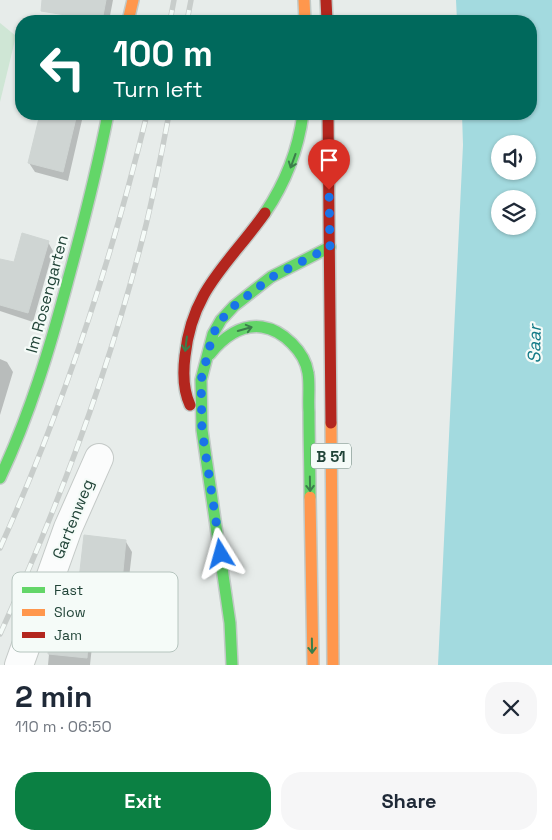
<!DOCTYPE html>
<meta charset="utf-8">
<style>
:root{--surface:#fff;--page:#f6f6f7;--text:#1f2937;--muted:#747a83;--accent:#0b8043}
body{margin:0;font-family:"Space Grotesk",sans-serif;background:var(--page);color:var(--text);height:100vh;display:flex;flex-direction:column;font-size:19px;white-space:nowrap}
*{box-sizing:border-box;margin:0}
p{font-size:16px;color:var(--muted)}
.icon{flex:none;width:28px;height:28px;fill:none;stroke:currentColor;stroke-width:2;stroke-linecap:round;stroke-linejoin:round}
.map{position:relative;height:665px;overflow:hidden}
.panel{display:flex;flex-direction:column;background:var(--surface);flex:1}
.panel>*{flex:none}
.guide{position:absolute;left:15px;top:15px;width:522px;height:105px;border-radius:20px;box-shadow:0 1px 4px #0004;background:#00695c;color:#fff;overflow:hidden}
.buttons{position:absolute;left:491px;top:135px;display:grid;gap:10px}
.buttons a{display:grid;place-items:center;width:45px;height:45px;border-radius:50%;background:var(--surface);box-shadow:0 1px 4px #0004;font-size:25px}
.pin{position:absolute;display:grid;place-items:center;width:42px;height:42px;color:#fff;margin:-51px -21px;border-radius:50% 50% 50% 0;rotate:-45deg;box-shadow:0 0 5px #0007}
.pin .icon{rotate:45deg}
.me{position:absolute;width:55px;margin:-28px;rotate:352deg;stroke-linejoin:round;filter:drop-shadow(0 0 4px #0008)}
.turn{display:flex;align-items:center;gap:18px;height:105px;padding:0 15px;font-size:22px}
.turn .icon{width:65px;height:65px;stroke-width:2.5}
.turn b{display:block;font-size:35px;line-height:42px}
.round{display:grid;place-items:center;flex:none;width:52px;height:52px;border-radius:20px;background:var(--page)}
.summary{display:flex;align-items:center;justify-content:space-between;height:85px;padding:0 15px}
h1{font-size:30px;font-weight:600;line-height:38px}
.button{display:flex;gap:10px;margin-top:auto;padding:10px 15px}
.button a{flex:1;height:58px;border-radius:20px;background:var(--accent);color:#fff;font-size:20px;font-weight:600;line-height:58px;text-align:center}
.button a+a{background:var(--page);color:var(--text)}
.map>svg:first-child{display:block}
.green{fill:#cfe6d5}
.water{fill:#a3dadf;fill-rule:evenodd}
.shadow{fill:#0003}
.building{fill:#cfd5d3;stroke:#cfd5d3}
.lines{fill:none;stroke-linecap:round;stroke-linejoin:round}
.street-casing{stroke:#c4c9c7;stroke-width:30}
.fast-casing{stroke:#c2cac7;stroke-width:14}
.slow-casing{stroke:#c2cac7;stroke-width:14}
.jam-casing{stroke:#c2cac7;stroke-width:14}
.street{stroke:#fbfcfc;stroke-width:28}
.fast{stroke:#63d668;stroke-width:11}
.slow{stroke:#ff974d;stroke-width:11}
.jam{stroke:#b3261e;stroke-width:11}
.rail-casing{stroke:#c8cdcb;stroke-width:5.5}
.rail{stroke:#f5fbf8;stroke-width:4;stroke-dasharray:11;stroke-linecap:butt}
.oneway{stroke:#3b7e4b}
.route{stroke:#1a73e8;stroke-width:9;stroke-dasharray:0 16.2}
.labels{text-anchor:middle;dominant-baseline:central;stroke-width:4.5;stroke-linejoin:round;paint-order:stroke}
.shield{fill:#f5fbf8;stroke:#617b72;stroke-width:1}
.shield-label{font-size:15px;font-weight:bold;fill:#214438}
.street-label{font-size:16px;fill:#214438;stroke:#f5fbf8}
.water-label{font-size:18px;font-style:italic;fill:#137a87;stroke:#f5fbf8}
.key{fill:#f5fbf8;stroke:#b5c4be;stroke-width:1}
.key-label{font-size:14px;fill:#214438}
</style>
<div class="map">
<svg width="552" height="665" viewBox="0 0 552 665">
<rect width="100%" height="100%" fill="#e7ecea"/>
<path class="green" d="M0,23l16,13 -16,66z"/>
<path class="water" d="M456,0h96v665h-114l25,-520 -1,-31h69v-93h-74zM500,144h28v27h-28zM500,199h28v27h-28z"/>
<path class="shadow" d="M69,0h44l-4,21h-28z
M41,114h38l3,6 -14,61 -33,-9 -6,-9z
M48,242l5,9 -20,71 -33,-11v-39z
M0,359l7,3 6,10 -13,43z
M126,542l6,10 -7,60 -41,-5 -6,-10z
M90,621l4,7 -4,37h-42l4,-43z"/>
<path class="building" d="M42,0h64l-4,21 -61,-10z
M40,114h37l-14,58 -35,-9z
M22,233l27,8 -21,72 -28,-8v-46l14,3z
M84,535l42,5 -6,62 -43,-5z
M53,615l37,5 -3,38 -39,-4 3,-32z"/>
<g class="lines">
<defs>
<path id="street" d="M19,665l49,-137 31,-70"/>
<path id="fast" d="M265,213c21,-31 33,-62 38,-99
M210,354c13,-16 30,-30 52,-27 21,3 43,25 46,46 2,12 0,26 1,39 0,28 1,56 1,85
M0,478c30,-64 50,-130 68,-198 15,-55 29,-110 40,-166
M232,665l-2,-42 -28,-193 -1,-50 12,-46 8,-14 13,-14 37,-29 59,-30"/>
<path id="slow" d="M304,0l1,21
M128,21l5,-21
M331,423l2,242
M310,497l3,168"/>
<path id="jam" d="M326,0l1,21
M328,114l3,309
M190,405c-7,-15 -7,-33 -5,-49 7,-67 44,-92 80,-143"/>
</defs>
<use href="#street" class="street-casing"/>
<use href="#fast" class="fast-casing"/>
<use href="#slow" class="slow-casing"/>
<use href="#jam" class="jam-casing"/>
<use href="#street" class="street"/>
<use href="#fast" class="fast"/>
<use href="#slow" class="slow"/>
<use href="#jam" class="jam"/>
<defs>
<path id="rail" d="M170,21l4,-21
M187,21l4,-21
M0,548c63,-140 111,-286 147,-434
M0,634c60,-131 111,-269 146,-409 9,-37 16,-74 23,-111"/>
</defs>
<use href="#rail" class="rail-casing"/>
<use href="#rail" class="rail"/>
</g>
<defs><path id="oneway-shaft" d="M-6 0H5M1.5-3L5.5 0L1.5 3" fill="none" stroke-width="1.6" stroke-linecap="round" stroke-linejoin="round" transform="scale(1.25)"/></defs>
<g class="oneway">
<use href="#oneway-shaft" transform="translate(293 161) rotate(110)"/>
<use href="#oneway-shaft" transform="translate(245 329) rotate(-16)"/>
<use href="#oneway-shaft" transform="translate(186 344) rotate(97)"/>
<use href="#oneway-shaft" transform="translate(310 484) rotate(89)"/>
<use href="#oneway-shaft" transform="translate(312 646) rotate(89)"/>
</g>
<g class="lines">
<path class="route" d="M221,554l-19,-124 -1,-50 12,-46 8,-14 13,-14 38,-29 58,-30 -1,-57"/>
</g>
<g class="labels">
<rect class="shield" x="311" y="443.5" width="40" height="25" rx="4"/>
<g class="shield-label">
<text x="331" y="456">B 51</text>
</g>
<g class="street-label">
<text transform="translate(47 294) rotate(-75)">Im Rosengarten</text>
<text transform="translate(73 519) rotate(-68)">Gartenweg</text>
</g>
<g class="water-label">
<text transform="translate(534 344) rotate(-89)">Saar</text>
</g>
</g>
<rect x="12" y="572" width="166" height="80" rx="8" class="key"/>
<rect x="22" y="587" width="23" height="6" fill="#63d668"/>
<rect x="22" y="609" width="23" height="7" fill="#ff974d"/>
<rect x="22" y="632" width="23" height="6" fill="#b3261e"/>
<g class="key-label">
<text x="54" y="595">Fast</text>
<text x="54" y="617">Slow</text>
<text x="54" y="640">Jam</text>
</g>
</svg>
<div class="buttons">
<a><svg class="icon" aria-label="sound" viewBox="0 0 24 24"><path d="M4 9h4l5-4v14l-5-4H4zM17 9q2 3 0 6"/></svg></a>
<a><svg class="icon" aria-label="layers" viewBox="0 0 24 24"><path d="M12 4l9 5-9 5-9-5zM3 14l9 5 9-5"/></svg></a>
</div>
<div class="pin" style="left:329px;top:190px;background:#d93025"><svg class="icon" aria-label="arrive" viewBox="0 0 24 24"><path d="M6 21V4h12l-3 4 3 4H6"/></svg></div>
<svg class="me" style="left:221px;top:554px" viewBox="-20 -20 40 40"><path d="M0-17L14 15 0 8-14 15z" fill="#1a73e8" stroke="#fff" stroke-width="4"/></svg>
<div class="guide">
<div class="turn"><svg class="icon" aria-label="left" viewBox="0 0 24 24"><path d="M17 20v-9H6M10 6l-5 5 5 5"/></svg><div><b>100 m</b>Turn left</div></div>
</div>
</div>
<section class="panel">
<div class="summary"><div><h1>2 min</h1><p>110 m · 06:50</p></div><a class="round"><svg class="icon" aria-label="close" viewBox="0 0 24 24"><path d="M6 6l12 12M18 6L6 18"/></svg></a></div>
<div class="button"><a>Exit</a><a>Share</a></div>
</section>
